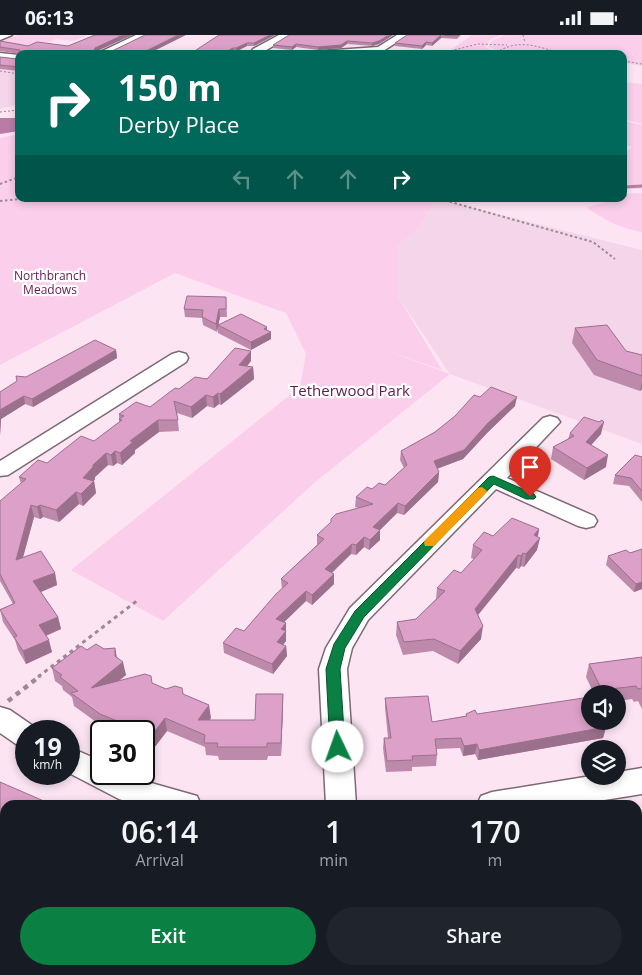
<!DOCTYPE html>
<style>
:root{--surface:#171b24;--page:#20242c;--text:#f1f3f6;--muted:#9ea1a6;--accent:#0b8043}
body{margin:0;font-family:"Open Sans",sans-serif;background:var(--page);color:var(--text);height:100vh;display:flex;flex-direction:column;font-size:19px;white-space:nowrap}
*{box-sizing:border-box;margin:0}
p{font-size:16px;color:var(--muted)}
.icon{flex:none;width:28px;height:28px;fill:none;stroke:currentColor;stroke-width:2;stroke-linecap:round;stroke-linejoin:round}
.map{position:relative;flex:1;overflow:hidden}
.panel{position:absolute;left:0px;top:765px;width:642px;height:175px;display:flex;flex-direction:column;background:var(--surface);border-radius:15px 15px 0 0;box-shadow:0 2px 8px #0003}
.panel>*{flex:none}
.hud{position:absolute;left:15px;top:15px;width:612px;height:152px;border-radius:10px;box-shadow:0 2px 8px #0003;background:#00695c;color:#fff;overflow:hidden}
.fabs{position:absolute;left:581px;top:650px;display:grid;gap:10px}
.fabs a{display:grid;place-items:center;width:45px;height:45px;border-radius:50%;background:var(--surface);box-shadow:0 2px 8px #0003;font-size:25px}
.speed{position:absolute;left:15px;top:685px;display:flex;gap:10px;font-size:25px;font-weight:700;text-align:center}
.speed>*{display:grid;place-content:center;width:65px;height:65px;border-radius:50%;background:var(--surface);box-shadow:0 2px 8px #0003;line-height:1}
.speed small{font-size:12px;font-weight:400}
.speed .limit{border:2px solid #111;border-radius:8px;background:#fff;color:#111}
.pin{position:absolute;display:grid;place-items:center;width:42px;height:42px;color:#fff;margin:-51px -21px;border-radius:50% 50% 50% 0;rotate:-45deg;box-shadow:0 0 5px #0007}
.pin .icon{rotate:45deg}
.me{position:absolute;width:55px;margin:-28px;rotate:357deg;stroke-linejoin:round;filter:drop-shadow(0 0 4px #0008)}
.turn{display:flex;align-items:center;gap:18px;height:105px;padding:0 20px;font-size:22px}
.turn .icon{width:65px;height:65px;stroke-width:2.5}
.turn b{display:block;font-size:35px;line-height:42px}
.lanes{display:flex;align-items:center;height:48px;padding:0 20px;background:#0003;justify-content:center;gap:25px;direction:ltr}
.lanes .off{opacity:.35}
.eta{display:flex;justify-content:space-evenly;align-items:center;height:85px;text-align:center}
.eta b{font-size:30px;font-weight:600;line-height:35px}
.cta{display:flex;gap:10px;margin-top:auto;padding:10px 20px}
.cta a{flex:1;height:58px;border-radius:30px;background:var(--accent);color:#fff;font-size:20px;font-weight:600;line-height:58px;text-align:center}
.cta a+a{background:var(--page);color:var(--text)}
.status{display:flex;justify-content:space-between;align-items:center;height:35px;padding:0 25px;background:var(--surface);direction:ltr}
.status svg{height:14px;fill:currentColor}
.map>svg:first-child{display:block}
.built{fill:#f4d5e9}
.green{fill:#fbceeb}
.water{fill:#b87da4}
.lines{fill:none;stroke-linecap:round;stroke-linejoin:round}
.stream{stroke:#b87da4;stroke-width:3}
.minor-casing{stroke:#7d6875;stroke-width:3}
.path-far3{stroke:#9b8a95;stroke-width:1;stroke-dasharray:2 2;stroke-linecap:butt}
.path-far2{stroke:#9b8a95;stroke-width:2;stroke-dasharray:2.5 2.5;stroke-linecap:butt}
.path-far1{stroke:#9b8a95;stroke-width:3;stroke-dasharray:4 4;stroke-linecap:butt}
.path{stroke:#9b8a95;stroke-width:4.5;stroke-dasharray:5 5;stroke-linecap:butt}
.minor{fill:#fff;fill-rule:evenodd}
.wall{fill:#be8aac}
.shaded-wall{fill:#9b708c}
.building{fill:#dda0c8;stroke:#9b708c}
.route{fill:#0b8043;stroke:#07532c}
.slow{fill:#f59e0b}
.labels{text-anchor:middle;dominant-baseline:central;stroke-width:4.5;stroke-linejoin:round;paint-order:stroke}
.far-park-label{font-size:12px;fill:#60194e;stroke:#fff}
.park-label{font-size:15px;fill:#60194e;stroke:#fff}
</style>
<div class="status"><b>06:13</b><svg viewBox="0 0 49 12"><path d="M0 12V9h3v3zM5 12V6h3v6zM10 12V3h3v9zM15 12V0h3v12zM26 1h20v11H26zM47 4h2v5h-2z"/></svg></div>
<div class="map">
<svg width="642" height="940" viewBox="0 0 642 940">
<rect width="100%" height="100%" fill="#fce4f3"/>
<path class="built" d="M0,23l19,3v43l-19,5z
M437,164l205,51v194l-192,-70 -53,-79v-49l20,-17z"/>
<path class="green" d="M19,0h68l-14,6 -17,-2 -23,10 -33,-7z
M472,0h29l-11,5 -5,7 17,7h-57z
M505,0h137v31l-18,-3v-9h-117l-19,-7 5,-7z
M624,47l18,2v40l-18,-5z
M624,86l18,4v64h-18v-36l8,-6 -8,-2z
M19,99v65h418l-20,30 -20,17v49l45,75 -65,-23 73,27 -136,109 -151,138 -92,-51 229,-183 6,-33 -20,-41 -111,-40 -175,92v-227z
M642,158v39c-22,-4 -38,-12 -56,-25l21,-5 -5,-3h22v-5z"/>
<path class="water" d="M19,83v13l-19,3v-16z"/>
<g class="lines">
<path class="stream" d="M624,152l18,-1"/>
<defs>
<path id="minor" d="M0,0h12l-12,5z
M136,0h13l-39,19h-14z
M279,0h12l-31,19h-10l3,-5z
M397,0h11l-28,18 -63,1 5,-3 56,-4z
M0,18l19,2v6l-19,-2z
M179,317l7,2 2,4 -2,4 -178,113 -8,1v-15l172,-107z
M550,381l7,2 3,4 -53,56 87,38 3,5 -3,5 -8,2 -8,-2 -82,-37 -128,131 -16,28 -5,21 9,136h-30l-7,-136 7,-21 24,-40 193,-190z
M0,672l10,3 26,18 2,3h-12v17l-10,-4 -16,-11z
M69,712l32,14v13h25l11,5 60,17 4,9h-64l-18,-6 -50,-26z
M642,733v26l-69,11h-96l4,-9 11,-4 99,-16h27v-4z"/>
</defs>
<use href="#minor" class="minor-casing"/>
<path class="path-far3" d="M523,0l2,7
M399,16l43,2 36,-9 29,1
M498,19l1,-3c22,-13 42,-3 65,3
M624,26l18,3
M0,36l19,3
M0,77l19,-2"/>
<path class="path-far2" d="M0,149l19,-7
M440,164l153,43 22,17
M0,166l19,-2"/>
<path class="path-far1" d="M38,642l100,-77"/>
<path class="path" d="M8,666l32,-25"/>
<use href="#minor" class="minor"/>
</g>
<path class="wall" d="M95,0h37l-35,16 13,1 35,-17 3,19h-128l-20,-3v-10l28,5h40z
M219,0h56l-21,11h-7l-10,5h-4z
M289,0h104l-14,9 -7,2 -25,-2 -6,4 -23,2 -22,-3 -4,3 -19,-2v-3z
M407,0h54l-4,4 -16,-1 -9,8 -6,-1 -4,4 -27,-3v-3z
M0,22l18,2 1,-1v13l-19,-2z
M226,262l1,20h-7l-2,8 49,5 4,2v7l-20,11 -33,-17v-8l-1,7 -14,-7 -1,-7 -17,-1 -1,-8z
M575,293l51,23 16,4v34l-2,2 -46,-16 -22,-32z
M116,315l1,8 -84,49 -8,-3 -24,15 -1,16v-43l17,-10 -1,-6 10,1z
M251,326l-4,5 6,1 1,12 -33,26 -2,-1 -5,4 -7,-2 -15,12 -15,-5 2,18 -20,1 -24,18v3l-13,12 -5,-2 -4,3 -5,-1 -13,12v2l-1,2 2,12 -13,13 -4,-2 -20,18 -16,-5 -3,2 -6,-2 -11,40 32,16 2,12 -16,7 17,25 3,12 -15,7 6,16 -26,12 -8,-14 -3,-10 -12,-18 -3,-13 13,-5 -13,-23v-80l21,-17 -2,-7 75,-36 25,-19v-8l31,-7 29,-18z
M480,362l35,9 -28,27 -24,26 -26,10 2,3 -1,10 -34,33 -7,-2 -17,17v10l-11,10 -5,-3 -8,8 -5,-1 -19,19 2,1v10l-22,21 -6,-4 -22,21 2,11v8l-3,4 3,1 1,10 -14,18 -49,-21 -1,-10 21,-12 38,-42 -1,-10 36,-34v-10l14,-12v-4l28,-11 -4,-1 1,-10 16,-8 13,-4 19,-17 -4,-8 1,-9 34,-19z
M570,398l31,1 -10,11 15,22 -22,13 -33,-21 2,-12 15,-8z
M642,422v45l-13,-16 -16,-2 2,-9z
M539,494l-1,8 -1,13 -13,17 -3,-1 -2,3 -3,-1 -38,47 3,24 -23,25 -25,-13 -30,4 -7,-20 1,-13 19,-3 20,-20 1,-11 24,-15 13,-14 -3,-1 2,-13 20,-9z
M642,514v40l-8,3 -28,-27 2,-9 22,-3z
M115,613l2,9 9,18 -8,6 34,2 14,6 17,5 28,24 -2,2h46l28,-26v13l-2,49h-13l-1,4h-48l-1,-4 -12,-1 -1,-8 -38,-16 -13,17 -10,-4v-13h-31l-10,-4 -29,-21 -2,-9 -9,-7 -1,-4 -7,-5 -3,-13 35,-18z
M642,622v52l-4,-8 -4,1 -2,-3 -14,2v-7h-24l-8,-17 3,-13z
M385,663l47,24 34,-6v-2h11l129,13 -3,11 -125,22 -3,-6 -12,2 -3,-8 -24,1 1,6 -1,11 -24,1v4l-26,1 -3,-24 1,-10h4l-3,-30z
M0,747l5,23v58l-5,-2z
M642,785v72l-4,1v-72z
M291,935h124v5h-123z"/>
<path class="shaded-wall" d="M123,0h9l-37,17 -1,-1 1,-3z
M178,0h8l-38,19h-6v-1z
M270,0h5l-21,11v-3z
M389,0h4l-14,9 -7,2v-3z
M441,0v3l-9,8v-3z
M347,6v3l-6,4 -23,2v-3z
M426,7v3l-4,4v-3z
M247,8v3l-10,5 -1,-3z
M296,9v3l-4,3v-3z
M233,13v3l-5,3h-6z
M219,274l1,8 -3,15 -1,-8z
M267,292v7l4,-2v7l-20,11v-8l13,-13z
M116,315l1,8 -84,49 -1,-8z
M251,316v10l-12,15v-11z
M253,332l1,12 -33,26 -1,-11z
M642,346v8l-2,2z
M218,358l1,11 -5,4 -1,-11z
M206,360l1,11 -15,12 -1,-11z
M24,361l1,8 -24,15 -1,16v-25z
M517,362l-2,9 -28,27 -24,26 -30,11 1,-9 54,-38z
M158,385l1,12 -24,18v3l-13,12 -2,-12 10,-12z
M604,387l-3,12 -18,20 3,-12z
M115,416l2,12 -4,3 -2,-11z
M106,418l2,12 -13,12v2l-8,9 7,-7 2,12 -13,13 -2,-12 2,-16 10,-13z
M608,420l-2,12 -22,13 3,-12z
M439,437l-1,10 -34,33 1,-9z
M76,457l3,12 -20,18 -3,-12z
M398,468l-1,10 -20,20 3,-3v10l-11,10 1,-10 3,-13z
M31,470l3,12 -15,55 -3,-12z
M40,470l3,12 -3,2 -3,-12z
M539,494l-2,11 3,-2 -3,12 -13,17 2,-13 8,-19z
M364,502v10l-8,8v-10z
M352,509l-1,10 -26,25v-10z
M523,518l-2,13 -2,3 2,-13z
M518,520l-2,13 -43,53 2,-12z
M55,538l2,12 -21,9 -3,-13z
M334,539v10l-22,21v-10z
M642,547v7l-8,3 2,-8z
M306,556v10l-29,28 -1,-10z
M58,582l3,12 -19,8 -3,-12z
M286,588v18l-9,11v-10l4,-13z
M483,591l-2,13 -23,25 2,-13z
M49,605l3,12 -26,12 -3,-13z
M286,611l1,10 -14,18 -1,-10z
M115,613l2,13 6,1 3,13 -32,26 -3,-13 24,-32z
M283,659v13l-2,49v-13z
M209,670l2,13 -11,15 -2,-13z
M165,683l2,13 -13,17 -2,-13z
M606,692l-3,11 -125,22 1,-10z
M477,709l-2,10 -12,2 1,-10z"/>
<path class="building" d="M95,0h28l-28,13 -1,3 16,1 35,-17h33l-36,18 -5,-1 -4,2h-113v-4l-20,-3v-6l28,5 9,-4 31,4z
M219,0h51l-16,8h-7l-11,5h-3l-11,6h-32z
M289,0h100l-10,6 -7,2 -25,-2 -6,4 -23,2 -22,-3 -4,3 -19,-2z
M407,0h34l-9,8 -6,-1 -4,4 -27,-3z
M444,0h15l-2,1z
M0,22l18,2 1,-1v9l-19,-2z
M187,261l39,1v12h-7l-3,15 -14,-7 1,-7 -19,-1z
M241,279l26,13 -3,2 7,3 -20,10 -33,-17z
M607,290l19,26 16,4v21l-45,-16 -22,-32z
M95,305l21,10 -84,49 -8,-3 -24,14v-18l17,-11 -1,-5 10,1z
M235,313l16,3 -12,14 14,2 -33,27 -2,-1 -5,4 -7,-2 -15,12 -17,-6 4,19h-20l-28,21 3,1 -13,11 -5,-2 -4,4 -5,-2 -13,12v2l-10,11 11,3 -13,13 -5,-2 -20,18 -16,-5 -3,2 -6,-2 -15,55 25,-9 14,22 -22,8 25,36 -19,8 10,15 -26,11 -9,-14 3,-1 -17,-26 15,-7 -15,-29v-73l26,-22 -7,-2 19,-17 9,3 34,-27 13,5 28,-21 -3,-1 5,-3 -5,-2 17,-12 14,5 25,-19 4,1 16,-12 12,2z
M491,352l26,10 -29,26 -24,27 -30,11 5,11 -34,34 -7,-3 -25,24 7,3 -10,10 -6,-3 -8,8 -4,-1 -27,25 9,5 -22,21 -6,-4 -30,28 10,4 -5,6 5,2 -9,11 9,4 -14,18 -49,-21 13,-15 8,3 32,-37 12,-11 -7,-4 43,-40 -7,-4 14,-13v-3l5,-5 37,-10 -17,-7 11,-10 5,2 7,-6 6,2 22,-20 -6,-14 34,-19 20,-16 19,-21 6,2z
M584,382l15,5 3,-2 2,2 -18,20 22,13 -21,13 -34,-21 21,-11 -4,-3z
M635,420l7,2v34l-11,-13 -16,-3z
M512,483l27,11 -5,6 6,3 -14,16 -3,-1 -2,3 -3,-1 -43,54 8,17 -23,25 -26,-12 -30,3 -7,-20 19,-3 29,-28 -8,-3 17,-18 7,3 21,-23 -9,-5 11,-13 9,4z
M642,514v33l-6,2 -28,-28 18,-6 4,3z
M96,609l8,5 11,-1v8l8,6 -32,26 54,-14 6,2 1,7 14,6 9,-3 7,2 1,6 26,11 -11,15h57l1,-26h27l-2,49h-14v4h-50l1,-4h-14l1,-8 -40,-17 -13,17 -52,-21 -29,-21 7,-2 -18,-14 2,-2 -10,-7 29,-22 6,4z
M642,622v31l-4,1 -2,-3 -34,4 -13,-26z
M428,661l4,26 35,-6 -1,-2 9,-4 2,4 113,-17v24h12l4,6 -127,23 -2,-6 -13,2 -3,-8 -26,1 2,16 -25,1 1,4 -26,1 -3,-23h7l-6,-40z
M0,747l53,23h-48v47l-5,-2v-19l1,-1h-1z
M642,785v60l-4,1v-60z
M312,935h103l-29,5h-28v-4l-24,4h-22z"/>
<path class="route" d="M493,441l41,18 2,3 -2,2h-8l-32,-15 -130,133 -19,31 -5,21 5,78 -2,4 -5,2 -6,-2 -2,-4 -4,-78 8,-25 21,-33 134,-134z"/>
<path class="slow" d="M482,452l5,4 -1,2 -52,53h-9l-1,-3 1,-3 53,-52z"/>
<g class="labels">
<g class="far-park-label">
<text x="50" y="240">Northbranch<tspan x="50" dy="14">Meadows</tspan></text>
</g>
<g class="park-label">
<text x="350" y="355">Tetherwood Park</text>
</g>
</g>
</svg>
<div class="fabs">
<a><svg class="icon" aria-label="sound" viewBox="0 0 24 24"><path d="M4 9h4l5-4v14l-5-4H4zM17 9q2 3 0 6"/></svg></a>
<a><svg class="icon" aria-label="layers" viewBox="0 0 24 24"><path d="M12 4l9 5-9 5-9-5zM3 14l9 5 9-5"/></svg></a>
</div>
<div class="speed"><div>19<small>km/h</small></div><div class="limit">30</div></div>
<div class="pin" style="left:530px;top:462px;background:#d93025"><svg class="icon" aria-label="arrive" viewBox="0 0 24 24"><path d="M6 21V4h12l-3 4 3 4H6"/></svg></div>
<svg class="me" style="left:338px;top:712px" viewBox="-20 -20 40 40"><circle r="19" fill="#fff"/><path d="M0-13L10 11 0 6-10 11z" fill="#0b8043"/></svg>
<div class="hud">
<div class="turn"><svg class="icon" aria-label="right" viewBox="0 0 24 24"><path d="M7 20v-9h11M14 6l5 5-5 5"/></svg><div><b>150 m</b>Derby Place</div></div>
<div class="lanes"><svg class="icon off" aria-label="left" viewBox="0 0 24 24"><path d="M17 20v-9H6M10 6l-5 5 5 5"/></svg><svg class="icon off" aria-label="ahead" viewBox="0 0 24 24"><path d="M12 20V5M6 11l6-6 6 6"/></svg><svg class="icon off" aria-label="ahead" viewBox="0 0 24 24"><path d="M12 20V5M6 11l6-6 6 6"/></svg><svg class="icon" aria-label="right" viewBox="0 0 24 24"><path d="M7 20v-9h11M14 6l5 5-5 5"/></svg></div>
</div>
<section class="panel">
<div class="eta">
<div><b>06:14</b><p>Arrival</p></div>
<div><b>1</b><p>min</p></div>
<div><b>170</b><p>m</p></div>
</div>
<div class="cta"><a>Exit</a><a>Share</a></div>
</section>
</div>
